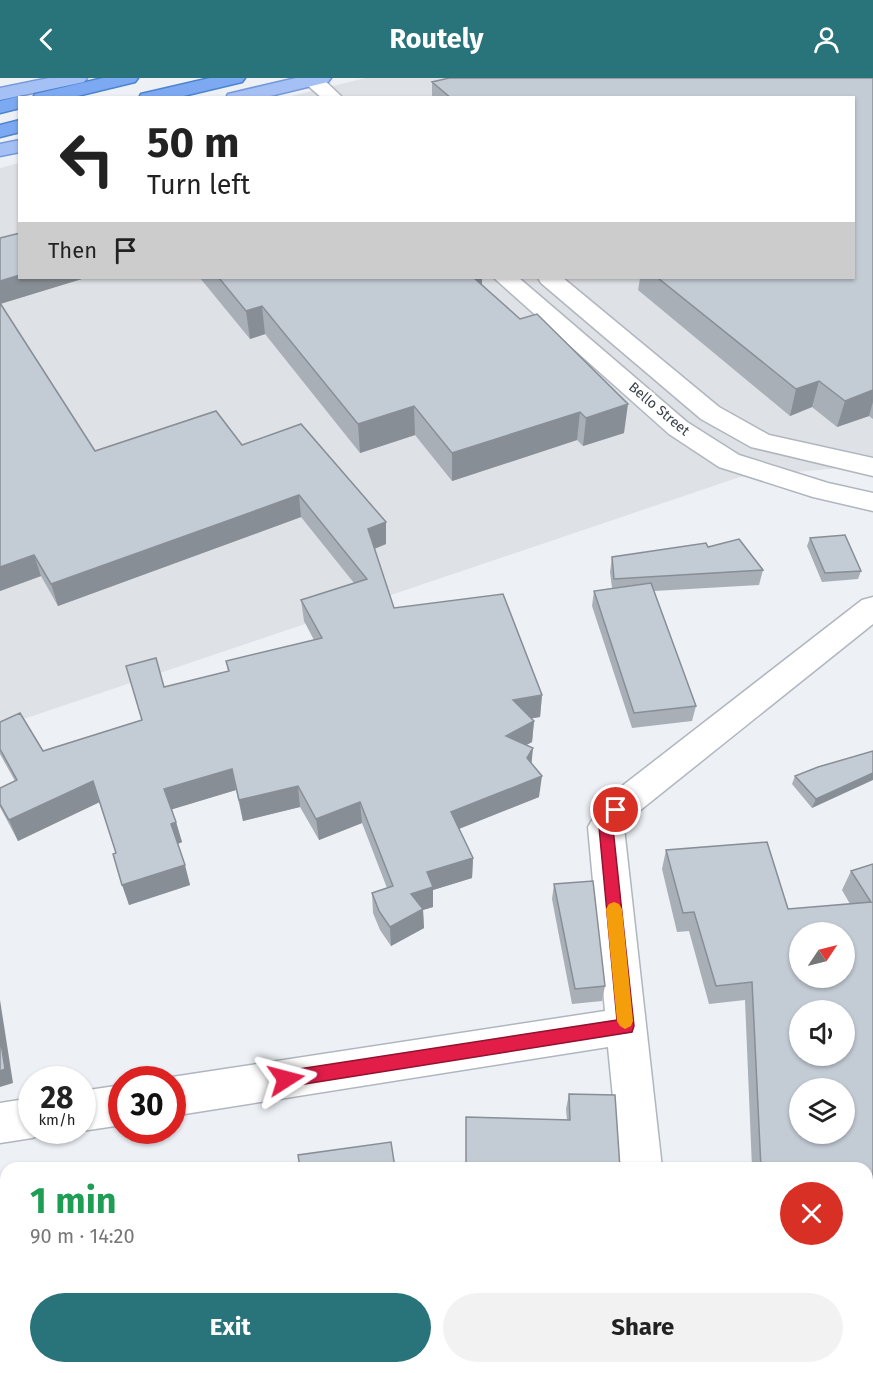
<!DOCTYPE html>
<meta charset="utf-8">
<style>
:root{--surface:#fff;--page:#f2f2f2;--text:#222;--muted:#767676;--accent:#29737a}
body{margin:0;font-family:"Fira Sans",sans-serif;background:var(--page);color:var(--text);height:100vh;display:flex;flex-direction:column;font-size:22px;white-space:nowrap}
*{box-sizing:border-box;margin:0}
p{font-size:20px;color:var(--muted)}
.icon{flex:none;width:33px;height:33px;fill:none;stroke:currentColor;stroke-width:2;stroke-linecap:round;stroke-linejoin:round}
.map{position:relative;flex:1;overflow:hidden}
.details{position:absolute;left:0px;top:1084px;width:873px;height:212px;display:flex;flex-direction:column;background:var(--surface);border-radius:18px 18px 0 0;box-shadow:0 2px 4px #0004}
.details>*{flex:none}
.hud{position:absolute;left:18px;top:18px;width:837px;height:183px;border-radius:0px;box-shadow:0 2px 4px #0004;background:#fff;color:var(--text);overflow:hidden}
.needle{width:39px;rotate:55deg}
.controls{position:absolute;left:789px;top:844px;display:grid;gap:12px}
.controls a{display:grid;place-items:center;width:66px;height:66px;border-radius:50%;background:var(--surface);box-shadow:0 2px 4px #0004;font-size:30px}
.speed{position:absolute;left:18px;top:988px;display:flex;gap:12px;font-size:30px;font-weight:700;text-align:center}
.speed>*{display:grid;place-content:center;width:78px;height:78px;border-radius:50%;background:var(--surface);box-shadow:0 2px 4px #0004;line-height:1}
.speed small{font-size:15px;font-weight:400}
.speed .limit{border:9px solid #d22;background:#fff;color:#111}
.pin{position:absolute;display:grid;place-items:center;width:51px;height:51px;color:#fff;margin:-26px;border:3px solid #fff;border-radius:50%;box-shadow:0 2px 6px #0007}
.me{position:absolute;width:66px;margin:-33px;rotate:81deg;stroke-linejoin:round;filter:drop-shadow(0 0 4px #0008)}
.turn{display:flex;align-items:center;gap:21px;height:126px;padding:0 30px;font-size:27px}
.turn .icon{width:78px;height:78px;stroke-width:2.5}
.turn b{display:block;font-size:42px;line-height:51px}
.then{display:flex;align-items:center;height:57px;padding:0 30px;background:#0003;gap:12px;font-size:22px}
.round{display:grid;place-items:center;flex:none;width:63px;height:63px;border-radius:32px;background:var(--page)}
.head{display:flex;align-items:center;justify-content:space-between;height:102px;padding:0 30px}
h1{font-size:36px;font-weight:700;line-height:45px;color:#1e9e55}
.action{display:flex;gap:12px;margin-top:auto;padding:12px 30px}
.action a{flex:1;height:69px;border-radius:36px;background:var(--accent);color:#fff;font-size:24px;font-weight:700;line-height:69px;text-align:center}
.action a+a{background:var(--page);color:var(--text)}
header{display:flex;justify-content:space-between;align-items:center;height:78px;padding:0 30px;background:var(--accent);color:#fff;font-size:27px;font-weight:700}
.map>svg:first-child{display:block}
.industrial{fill:#dee1e5}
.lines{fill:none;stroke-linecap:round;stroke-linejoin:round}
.minor-casing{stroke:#b0b6c0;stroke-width:3}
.major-casing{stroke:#7699da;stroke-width:3}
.highway-casing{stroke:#4c84d0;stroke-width:3}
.minor{fill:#fff;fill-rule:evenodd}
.major{fill:#a5c0f5;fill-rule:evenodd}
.highway{fill:#7ca9f1;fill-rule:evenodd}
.wall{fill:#a8afb7}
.shaded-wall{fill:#888e95}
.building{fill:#c3cbd5;stroke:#888e95;stroke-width:1.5;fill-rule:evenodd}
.route{fill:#e11d48;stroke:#92132f;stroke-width:1.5}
.slow{fill:#f59e0b}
.labels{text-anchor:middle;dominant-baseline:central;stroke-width:6;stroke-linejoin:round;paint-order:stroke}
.far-street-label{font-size:14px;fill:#3a4149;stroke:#fff}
</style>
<header><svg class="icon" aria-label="back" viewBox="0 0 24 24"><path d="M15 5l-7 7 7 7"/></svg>Routely<svg class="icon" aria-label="person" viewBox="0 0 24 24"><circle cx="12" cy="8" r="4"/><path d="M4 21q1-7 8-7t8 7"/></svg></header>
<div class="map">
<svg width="873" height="1295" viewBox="0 0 873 1295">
<rect width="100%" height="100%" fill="#edf0f5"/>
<path class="industrial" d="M366,0h507v387l-133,12 -740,250v-559l19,-5 1,115h834v-180l-567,-1z"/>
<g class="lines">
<defs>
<path id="minor" d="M305,0h17l21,20h-21l-16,-14z
M494,200h25l168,144 52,33 89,28 45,10v18l-60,-14 -94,-30 -50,-33z
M538,200h25l156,129 50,28 104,23v18l-122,-29 -50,-28 -160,-136z
M873,519v27l-245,196 -4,8 38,340h-42l-12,-121 -436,69v-36h-6l6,-3 433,-66 -17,-184 16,-27 258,-200z
M122,1007v40l-40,6v-40z
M32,1020v33l15,1 -15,6 -32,5v-40z
M867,1165l6,1v44l-6,-1z
M623,1290h46v5h-46z"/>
<path id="major" d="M49,0h38l-3,4 -84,18v-12z
M296,0h35l-3,4 -66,16h-36l2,-4z
M20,62v12l-20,4v-12z"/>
<path id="highway" d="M103,0h35l-3,4 -66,16h-36l2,-4z
M210,0h35l-3,4 -67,16h-36l2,-4z
M20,18l5,2h-5v10l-20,5v-12z
M20,42v12l-20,5v-12z"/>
</defs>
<use href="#minor" class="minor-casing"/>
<use href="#major" class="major-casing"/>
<use href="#highway" class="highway-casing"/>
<use href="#minor" class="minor"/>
<use href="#major" class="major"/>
<use href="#highway" class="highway"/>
</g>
<path class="wall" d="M873,0v341l-4,-3 -32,11 -25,-20 -22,9 -152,-126 2,-12h214v-180h-422v-16z
M0,160l20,40h65l-85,26 95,147 147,-6 144,99 -12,5 20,59 148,87 -2,22 -9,1 3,3 -2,21 -6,3 13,52 -80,32 14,29 -1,20 -39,12v17l-10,3 1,18 -33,18 -11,-16 -7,-17 -1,-20 15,-5 -25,-65 -43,17 -19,-33 -57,14 -7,-31 -64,19 4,13 6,20 -4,2 12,41 -61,20 -13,-52 -17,-51 -81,39 -18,-34v-19l15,-7 -15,-27v-32l43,29 98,-31 23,-33 64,-16 -2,-10 88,-21 -10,-19 -3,-21 53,-17 -53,-66 -243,89 -17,-30 -41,15z
M200,200h282v6l142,149 -41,13 -6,-6 -125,41 -37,-46 -55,18 -95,-119 -15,5z
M810,460l51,33 -3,8 -36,3 -15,-36z
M708,469l55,23 -4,15 -105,6 42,115 -4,15 -60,7 -40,-122 2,-15 18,-3 -2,-16 2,-15z
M873,673l-61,57 -20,-24 3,-8z
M666,772l122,59 62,-5 -8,-14 9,-19 22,-7v359l-6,-1v-54h-115l-7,-168 -36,4 -20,-73 -12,1 -15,-63z
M554,806l51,102 -3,15 -30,3 -20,-105z
M569,1016l51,74h-154v-51l101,3 -1,-11z
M6,1290h304l1,5h-311z
M750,1290h117l6,5h-123z"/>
<path class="shaded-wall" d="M20,197v3h65l-85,26v-23z
M467,200h15v17z
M262,228l3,28 -15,5 -4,-28z
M819,303l-7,26 -22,9 6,-27z
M873,312v12l-4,14 -32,11 8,-26z
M628,326l-4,29 -41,13 3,-28z
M414,328l1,29 -55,18 -2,-29z
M580,334l-3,28 -125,41v-28z
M299,417l2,22 -243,89 -7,-22z
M386,444v22l-17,7 -1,-22z
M34,477l7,21 -41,15v-24z
M542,617l-2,22 -28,5 1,-22z
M534,643l-2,21 -28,15 2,-21z
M533,670l-2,21 -4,-11z
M232,691l4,21 -66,20 -6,-21z
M873,695v7l-61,28 4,-9z
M542,698l-3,21 -88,35v-20z
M93,703l7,21 -82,39 -9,-21z
M298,708l2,21 -57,14 -4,-21z
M360,724l2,21 -43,17 -3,-21z
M176,744l6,20 -5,2 -6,-20z
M473,780l-1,20 -39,12v17l-10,3 1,18 -33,18 -1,-19 21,-33 16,-22z
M185,787l5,20 -61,20 -7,-20z
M0,922l13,83 -13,4z"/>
<path class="building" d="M449,0h424v312l-28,11 -26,-20 -23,8 -138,-111h196v-180h-403l-19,-16z
M20,155v42l-20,6v-43z
M219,200h255l46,41 17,-5 91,90 -42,14 -6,-6 -128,41 -38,-47 -56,18 -96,-118 -16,5z
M0,225l95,148 121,-40 26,34 59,-21 85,98 -18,7 26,79 109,-14 39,101 -29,5 21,21 -28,15 27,12 -6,10 15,18 -91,36 22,46 -46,14 6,15 -22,7 12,15 -33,18 -11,-16 -7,-18 21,-7 -33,-84 -44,17 -18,-33 -59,14 -7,-31 -68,20 12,33 -5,2 14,41 -63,20 -9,-31 3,-1 -23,-72 -84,39 -9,-16v-16l17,-8 -17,-31v-27l20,-9 23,38 99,-31 -16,-54 30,-8 8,29 65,-16 -3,-10 96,-23 -21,-38 66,-21 -68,-84 -248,89 -17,-29 -34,12z
M845,457l16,36 -36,2 -15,-35z
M739,461l24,31 -149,9 -2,-22 94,-14 2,4z
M651,505l45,123 -62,7 -40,-122z
M873,673v22l-57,26 -21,-23 23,-9z
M767,764l21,67 83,-7 -20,-31 22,-7v343l-6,-1v-38h-106l-9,-186 -36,4 -22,-74 -11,1 -17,-63zM800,855h44v45h-44zM800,933h44v45h-44zM800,1011h44v45h-44z
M593,803l12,105 -30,3 -21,-105z
M0,959l5,32 -5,2z
M569,1016l46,1 5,73h-154v-51l104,3z
M391,1064l4,26h-95l-2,-13z
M6,1148v142h302l-15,3v2h-272v-3l-21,3v-146z
M867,1287l6,1v7h-114v-5h108z
M464,1290h154v5h-154z"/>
<path class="route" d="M616,727l5,1 2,4 -10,18 21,198 -2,6 -346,55 -6,-2 -3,-6 3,-6 6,-2 331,-51 -18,-193 12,-21z"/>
<path class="slow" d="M614,824l5,2 3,5 11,112 -2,5 -6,3 -5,-3 -3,-5 -11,-112 3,-5z"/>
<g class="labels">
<g class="far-street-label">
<text transform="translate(659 331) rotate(40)">Bello Street</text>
</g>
</g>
</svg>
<div class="controls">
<a><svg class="needle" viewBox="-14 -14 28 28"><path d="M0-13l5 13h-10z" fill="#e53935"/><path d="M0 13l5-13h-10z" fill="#767676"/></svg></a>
<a><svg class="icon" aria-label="sound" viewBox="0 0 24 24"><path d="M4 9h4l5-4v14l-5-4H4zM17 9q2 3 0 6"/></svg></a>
<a><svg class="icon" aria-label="layers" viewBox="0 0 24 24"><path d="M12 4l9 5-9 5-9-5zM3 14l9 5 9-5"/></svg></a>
</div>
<div class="speed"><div>28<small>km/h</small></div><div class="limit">30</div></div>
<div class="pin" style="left:616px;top:732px;background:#d93025"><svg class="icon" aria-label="arrive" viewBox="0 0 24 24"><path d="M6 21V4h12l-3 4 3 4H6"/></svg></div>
<svg class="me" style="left:286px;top:1001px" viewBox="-20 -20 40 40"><path d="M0-17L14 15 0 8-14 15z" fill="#e11d48" stroke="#fff" stroke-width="4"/></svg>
<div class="hud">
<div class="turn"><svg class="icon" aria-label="left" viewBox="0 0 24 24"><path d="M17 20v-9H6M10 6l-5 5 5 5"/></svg><div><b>50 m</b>Turn left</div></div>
<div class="then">Then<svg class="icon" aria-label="arrive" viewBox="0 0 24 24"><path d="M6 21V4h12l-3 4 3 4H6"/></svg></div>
</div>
<section class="details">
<div class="head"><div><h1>1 min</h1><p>90 m · 14:20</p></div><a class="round" style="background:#d93025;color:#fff"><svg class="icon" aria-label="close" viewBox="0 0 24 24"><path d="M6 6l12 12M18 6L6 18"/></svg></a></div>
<div class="action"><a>Exit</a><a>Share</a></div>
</section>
</div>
